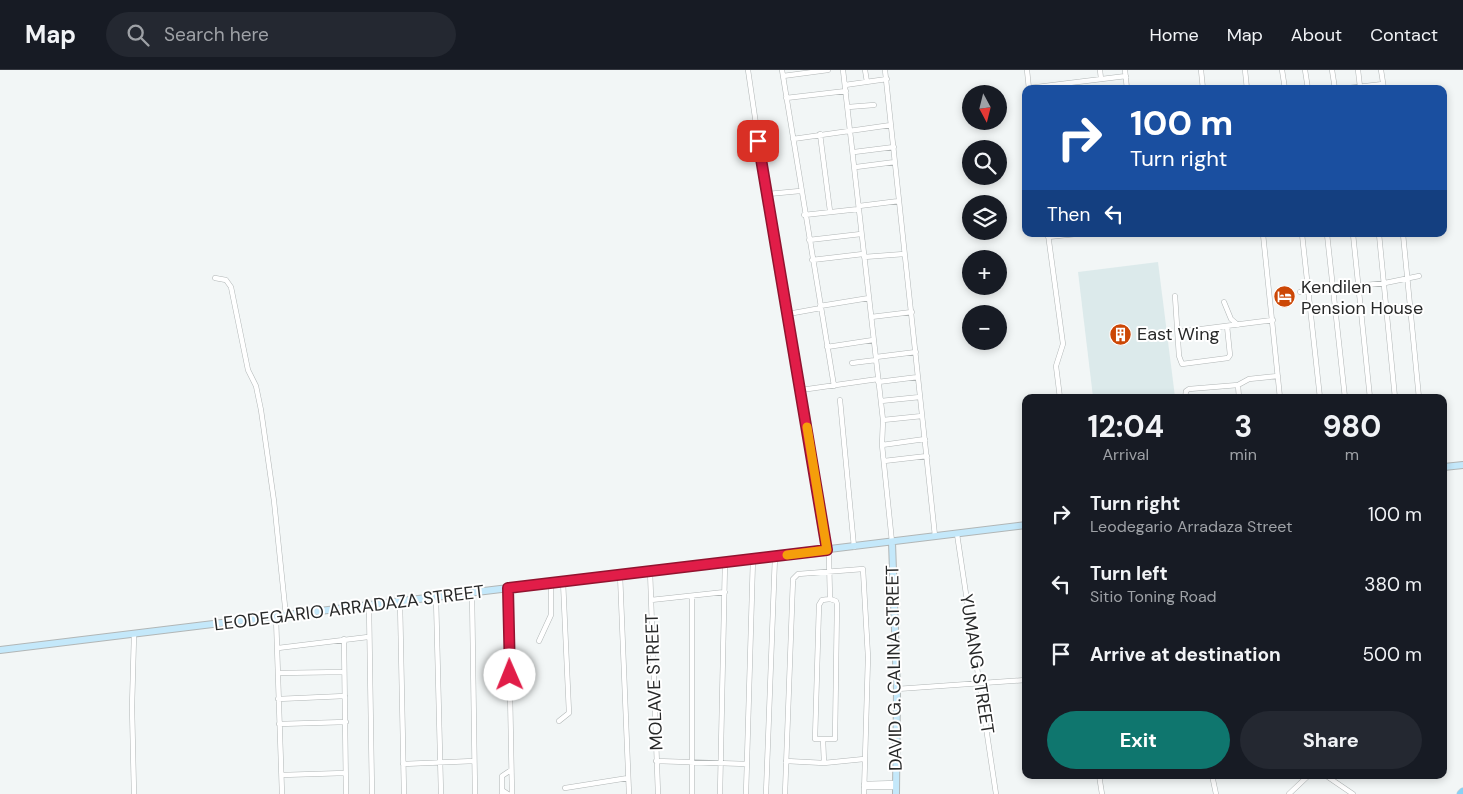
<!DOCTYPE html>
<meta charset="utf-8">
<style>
:root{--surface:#171b24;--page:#242831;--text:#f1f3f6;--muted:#9ea1a6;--line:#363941;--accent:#0f766e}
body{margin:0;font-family:"DM Sans",sans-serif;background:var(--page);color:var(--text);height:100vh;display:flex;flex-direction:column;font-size:19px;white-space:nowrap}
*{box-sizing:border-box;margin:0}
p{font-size:16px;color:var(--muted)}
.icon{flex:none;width:28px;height:28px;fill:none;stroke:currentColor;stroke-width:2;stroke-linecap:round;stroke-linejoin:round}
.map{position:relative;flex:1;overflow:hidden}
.details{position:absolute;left:1022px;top:324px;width:425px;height:385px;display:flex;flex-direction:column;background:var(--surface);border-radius:10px;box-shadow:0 2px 8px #0003}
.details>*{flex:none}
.banner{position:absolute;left:1022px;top:15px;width:425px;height:152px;border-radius:10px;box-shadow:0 2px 8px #0003;background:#1a4fa0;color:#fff;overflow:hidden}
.needle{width:32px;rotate:173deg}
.controls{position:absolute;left:962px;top:15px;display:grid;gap:10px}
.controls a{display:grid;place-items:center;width:45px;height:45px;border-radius:50%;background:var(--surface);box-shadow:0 2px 8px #0003;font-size:25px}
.pin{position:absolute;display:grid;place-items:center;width:42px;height:42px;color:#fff;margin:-21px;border-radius:10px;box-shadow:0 2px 8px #0006}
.me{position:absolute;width:55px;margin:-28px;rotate:359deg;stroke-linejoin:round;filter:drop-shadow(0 0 4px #0008)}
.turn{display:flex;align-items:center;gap:18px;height:105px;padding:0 25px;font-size:22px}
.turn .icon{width:65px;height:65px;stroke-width:2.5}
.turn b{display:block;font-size:35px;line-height:42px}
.then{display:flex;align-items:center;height:48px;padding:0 25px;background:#0003;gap:10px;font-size:19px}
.eta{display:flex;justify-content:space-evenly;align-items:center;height:85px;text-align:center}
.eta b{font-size:30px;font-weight:700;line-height:35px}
.button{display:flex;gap:10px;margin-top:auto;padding:10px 25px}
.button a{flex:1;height:58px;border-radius:30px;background:var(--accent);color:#fff;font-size:20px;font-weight:700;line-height:58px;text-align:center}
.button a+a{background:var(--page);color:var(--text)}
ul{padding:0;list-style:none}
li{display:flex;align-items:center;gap:15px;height:70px;padding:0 25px}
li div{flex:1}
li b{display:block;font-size:19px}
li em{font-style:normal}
header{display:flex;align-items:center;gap:30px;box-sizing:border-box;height:70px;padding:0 25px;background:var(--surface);border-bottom:1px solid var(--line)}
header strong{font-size:24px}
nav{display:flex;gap:28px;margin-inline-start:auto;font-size:18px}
.search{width:350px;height:45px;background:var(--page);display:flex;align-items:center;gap:12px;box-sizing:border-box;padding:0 18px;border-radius:28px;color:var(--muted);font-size:19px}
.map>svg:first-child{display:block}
.built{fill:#dceaeb}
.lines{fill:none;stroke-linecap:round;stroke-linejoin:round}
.street-casing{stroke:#b1b6b6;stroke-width:5.5}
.secondary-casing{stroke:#b1b6b6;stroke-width:8}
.primary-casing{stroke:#d0d0d0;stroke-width:9}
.street{stroke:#fff;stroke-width:4.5}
.secondary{stroke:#c4e8fa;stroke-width:6}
.primary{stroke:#88d2f5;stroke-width:8}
.route-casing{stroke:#92132f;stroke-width:12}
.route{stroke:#e11d48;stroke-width:9}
.slow{stroke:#f59e0b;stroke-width:9}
.labels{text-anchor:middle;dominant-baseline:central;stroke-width:4;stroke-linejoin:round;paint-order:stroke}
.poi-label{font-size:18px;fill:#282929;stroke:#fff;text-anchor:start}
.street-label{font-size:18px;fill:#282929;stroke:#fff}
</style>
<header>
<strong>Map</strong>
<div class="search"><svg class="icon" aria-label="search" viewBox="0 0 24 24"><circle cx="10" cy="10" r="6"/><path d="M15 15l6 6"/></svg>Search here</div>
<nav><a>Home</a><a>Map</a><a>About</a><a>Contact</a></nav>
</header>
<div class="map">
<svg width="1463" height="724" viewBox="0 0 1463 724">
<rect width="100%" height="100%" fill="#f2f6f6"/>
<path class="built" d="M1158,192l17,135h-82l-15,-125z"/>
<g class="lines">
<defs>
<path id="street" d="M748,0l13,88 68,400 1,41
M782,0l52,316
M843,0l40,350 -1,25 10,97
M865,0l2,12
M885,0l50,466
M1027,0l2,19
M1100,0l1,9
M1125,0l2,19
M1201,0l2,19
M1245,0l2,19
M1282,0l3,19
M1305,0l3,19
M1332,0l3,19
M1358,0l2,17
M1381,0l3,19
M783,6l45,-6
M845,15l42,-6
M1029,18l97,-12
M1340,19l43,-5
M786,28l60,-7
M848,37l26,-2
M820,64l10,77
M793,69l98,-14
M854,82l40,-5
M856,97l39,-5
M768,124l32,-3
M859,136l40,-5
M804,145l55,-6
M1048,164l15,110 -7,22 4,32
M1263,164l17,164
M1302,164l18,164
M1327,164l18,164
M1353,164l17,164
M1379,164l16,164
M1403,164l16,164
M1048,167l28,-3
M809,170l52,-6
M864,187l40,-3
M812,190l51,-6
M215,208l11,2 5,7 17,83 8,16 5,24 13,91 12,115
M1300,222l85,-9 34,-7
M1175,226l4,60 3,8 46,-6 2,-3 -3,-29
M1224,232l7,17 7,6
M820,236l49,-8
M788,244l33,-6
M871,247l41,-5
M1178,262l95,-12
M827,277l46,-7
M876,287l40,-5
M852,293l24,-3
M878,312l40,-5
M1238,315l1,13
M801,320l77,-11
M1185,328l1,-7 3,-2 49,-4 11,-6 29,-3
M840,330l14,147
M881,331l39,-4
M883,350l39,-4
M882,375l43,-6
M884,391l43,-5
M957,464l39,260
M650,500l8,224
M620,504l9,220
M508,518l4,206
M472,523l3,201
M436,527l5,197
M830,529l6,2 1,3 -2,135h-20l4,-134 3,-5z
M651,530l74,-8
M400,532l4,192
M369,536l3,188
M276,547l6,177
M344,569l2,155
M539,571l12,-26v-32
M278,578l90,-11
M279,603l65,-1
M897,619l129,-9
M278,629l67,-3
M559,651l10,-8 -6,-132
M279,654l67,-2
M823,669l1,24
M656,691l91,3
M786,691l38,2 40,-4
M403,694l71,-3
M282,705l63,-2
M1099,705l3,19
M1212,705l4,19
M1325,705l28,19
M864,714l32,-1
M864,717h32
M565,718l63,-10
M502,720l6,4
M134,724l-2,-87 2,-72
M502,724v-18l9,-6
M692,724v-198
M720,724l5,-232
M746,724l7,-236
M766,724l9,-238
M785,724l8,-215 5,-5 65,-5 5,88 -4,137
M1289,724l20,-19"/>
<path id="secondary" d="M1444,397l19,-2
M892,472l5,147 -1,105
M0,580l1026,-125"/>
<path id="primary" d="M1461,724l2,-2"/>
</defs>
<use href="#street" class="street-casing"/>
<use href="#secondary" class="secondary-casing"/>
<use href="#primary" class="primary-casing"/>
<use href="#street" class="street"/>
<use href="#secondary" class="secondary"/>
<use href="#primary" class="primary"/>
</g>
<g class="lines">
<defs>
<path id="route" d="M510,605l-2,-87 319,-38 -69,-409"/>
</defs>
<use href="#route" class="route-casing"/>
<use href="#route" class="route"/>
<path class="slow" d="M787,485l40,-5 -20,-123"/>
</g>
<defs>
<symbol id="hotel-disc" viewBox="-11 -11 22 22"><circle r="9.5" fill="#cc4705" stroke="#fff"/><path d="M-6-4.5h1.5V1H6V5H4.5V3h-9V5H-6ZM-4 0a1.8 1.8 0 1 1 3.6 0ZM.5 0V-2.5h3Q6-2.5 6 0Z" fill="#fff"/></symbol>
<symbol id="building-disc" viewBox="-11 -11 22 22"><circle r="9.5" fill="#cc4705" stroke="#fff"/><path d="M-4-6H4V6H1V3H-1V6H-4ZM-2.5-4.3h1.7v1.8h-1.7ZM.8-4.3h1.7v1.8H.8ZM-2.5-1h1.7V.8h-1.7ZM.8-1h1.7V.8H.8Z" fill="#fff"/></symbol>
</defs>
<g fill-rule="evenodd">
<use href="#hotel-disc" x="1272" y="214" width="25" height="25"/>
<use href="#building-disc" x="1108" y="252" width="25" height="25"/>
</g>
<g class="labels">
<g class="poi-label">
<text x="1301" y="217">Kendilen<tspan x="1301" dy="21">Pension House</tspan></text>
<text x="1137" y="264">East Wing</text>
</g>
<g class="street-label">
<text transform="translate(349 538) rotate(-7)">LEODEGARIO ARRADAZA STREET</text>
<text transform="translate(977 594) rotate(81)">YUMANG STREET</text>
<text transform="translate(894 598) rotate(-91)">DAVID G. CALINA STREET</text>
<text transform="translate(654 612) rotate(-92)">MOLAVE STREET</text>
</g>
</g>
</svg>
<div class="controls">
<a><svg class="needle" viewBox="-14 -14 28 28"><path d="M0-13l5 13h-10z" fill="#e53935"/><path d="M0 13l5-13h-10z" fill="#9ea1a6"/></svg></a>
<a><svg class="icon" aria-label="search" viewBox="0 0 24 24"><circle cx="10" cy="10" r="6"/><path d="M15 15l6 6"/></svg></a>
<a><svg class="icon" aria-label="layers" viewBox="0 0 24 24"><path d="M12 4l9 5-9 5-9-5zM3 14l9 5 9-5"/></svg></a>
<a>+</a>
<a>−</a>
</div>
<div class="pin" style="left:758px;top:71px;background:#d93025"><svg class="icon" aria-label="arrive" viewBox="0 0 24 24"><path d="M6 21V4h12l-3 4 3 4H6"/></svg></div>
<svg class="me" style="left:510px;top:605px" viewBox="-20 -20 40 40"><circle r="19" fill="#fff"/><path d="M0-13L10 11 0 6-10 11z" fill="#e11d48"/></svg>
<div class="banner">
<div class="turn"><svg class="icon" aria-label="right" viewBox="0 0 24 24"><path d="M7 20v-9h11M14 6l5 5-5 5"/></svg><div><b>100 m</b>Turn right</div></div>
<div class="then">Then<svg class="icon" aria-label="left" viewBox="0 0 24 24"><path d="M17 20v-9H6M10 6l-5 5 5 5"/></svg></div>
</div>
<section class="details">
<div class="eta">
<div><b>12:04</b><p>Arrival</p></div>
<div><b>3</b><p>min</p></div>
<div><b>980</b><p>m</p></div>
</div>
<ul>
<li><svg class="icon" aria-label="right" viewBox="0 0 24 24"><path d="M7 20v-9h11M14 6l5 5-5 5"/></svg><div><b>Turn right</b><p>Leodegario Arradaza Street</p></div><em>100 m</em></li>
<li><svg class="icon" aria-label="left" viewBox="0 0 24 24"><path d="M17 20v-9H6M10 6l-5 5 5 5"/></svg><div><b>Turn left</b><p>Sitio Toning Road</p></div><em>380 m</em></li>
<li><svg class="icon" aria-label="arrive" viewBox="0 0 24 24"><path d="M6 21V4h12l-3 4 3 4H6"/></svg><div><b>Arrive at destination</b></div><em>500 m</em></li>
</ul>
<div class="button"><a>Exit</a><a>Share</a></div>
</section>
</div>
